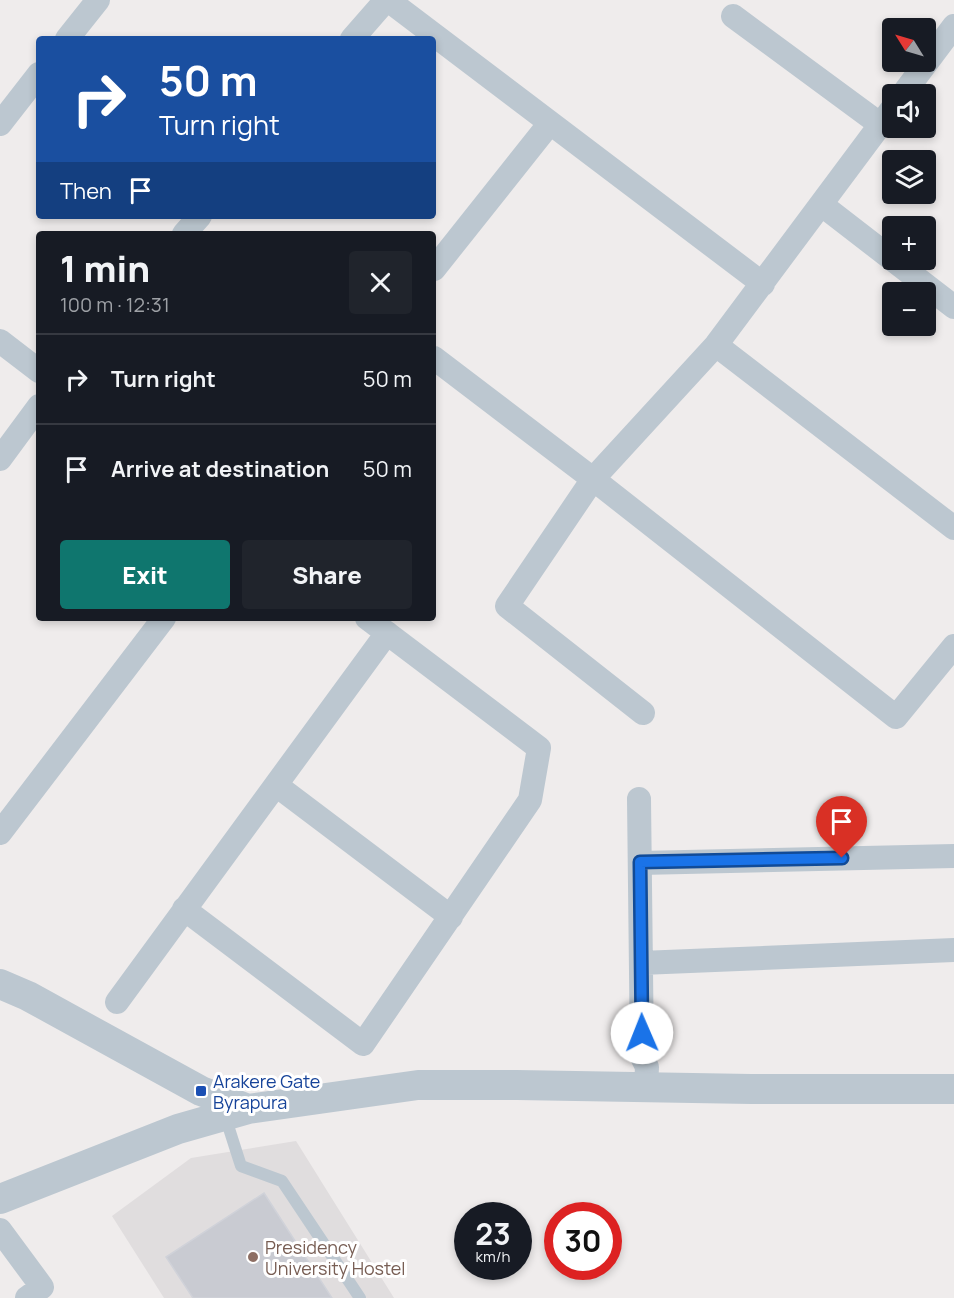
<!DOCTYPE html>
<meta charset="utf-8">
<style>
:root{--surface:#171b24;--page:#20242c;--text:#f1f3f6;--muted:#9ea1a6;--line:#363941;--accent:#0f766e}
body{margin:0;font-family:Manrope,sans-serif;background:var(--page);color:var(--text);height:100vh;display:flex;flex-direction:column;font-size:22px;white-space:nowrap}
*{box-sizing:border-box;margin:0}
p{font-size:20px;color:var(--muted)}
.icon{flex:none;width:33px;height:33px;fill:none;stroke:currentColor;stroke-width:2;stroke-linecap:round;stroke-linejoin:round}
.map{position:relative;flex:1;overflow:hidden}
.details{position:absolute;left:36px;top:231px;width:400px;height:390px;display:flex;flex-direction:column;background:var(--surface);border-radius:6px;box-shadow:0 3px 9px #0003}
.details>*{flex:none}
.banner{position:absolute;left:36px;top:36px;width:400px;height:183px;border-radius:6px;box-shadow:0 3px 9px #0003;background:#1a4fa0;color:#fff;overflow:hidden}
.needle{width:39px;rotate:307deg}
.fabs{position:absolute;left:882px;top:18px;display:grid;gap:12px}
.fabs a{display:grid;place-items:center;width:54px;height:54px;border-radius:6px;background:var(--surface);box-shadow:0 3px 9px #0003;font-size:30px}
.speed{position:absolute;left:454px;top:1202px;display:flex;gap:12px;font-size:30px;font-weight:700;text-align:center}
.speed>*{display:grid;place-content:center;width:78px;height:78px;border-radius:50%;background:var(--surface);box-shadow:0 3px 9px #0003;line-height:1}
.speed small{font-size:15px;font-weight:400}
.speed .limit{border:9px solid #d22;background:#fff;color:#111}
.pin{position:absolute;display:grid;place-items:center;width:51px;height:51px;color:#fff;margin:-62px -26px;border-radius:50% 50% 50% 0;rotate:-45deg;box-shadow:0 0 6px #0007}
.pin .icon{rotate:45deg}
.me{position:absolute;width:66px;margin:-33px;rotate:359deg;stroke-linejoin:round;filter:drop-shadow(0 0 4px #0008)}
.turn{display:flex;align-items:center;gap:21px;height:126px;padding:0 24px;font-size:27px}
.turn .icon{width:78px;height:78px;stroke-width:2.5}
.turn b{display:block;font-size:42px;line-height:51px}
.then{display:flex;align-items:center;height:57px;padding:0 24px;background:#0003;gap:12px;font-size:22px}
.round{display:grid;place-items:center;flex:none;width:63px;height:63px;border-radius:6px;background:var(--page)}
.summary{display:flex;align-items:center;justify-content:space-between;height:102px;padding:0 24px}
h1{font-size:36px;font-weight:800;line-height:45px}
.action{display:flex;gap:12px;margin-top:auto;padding:12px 24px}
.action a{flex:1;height:69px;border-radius:6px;background:var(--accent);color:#fff;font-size:24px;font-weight:800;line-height:69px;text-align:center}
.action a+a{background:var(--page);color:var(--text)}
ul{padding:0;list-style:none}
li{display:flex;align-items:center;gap:18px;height:90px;padding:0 24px;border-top:2px solid var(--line)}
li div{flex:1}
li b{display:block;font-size:22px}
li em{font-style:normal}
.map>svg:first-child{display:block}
.education{fill:#e0ddde}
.building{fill:#c9cbd2;stroke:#d0d2d9;stroke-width:1.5}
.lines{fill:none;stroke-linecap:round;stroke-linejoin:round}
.service{stroke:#bcc7d0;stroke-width:12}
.minor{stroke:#bcc7d0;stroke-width:24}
.tertiary{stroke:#bcc7d0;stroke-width:30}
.route-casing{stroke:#114b97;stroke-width:15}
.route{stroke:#1a73e8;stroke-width:10}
.transit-dot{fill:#1a4fb4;stroke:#fff;stroke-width:2}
.education-dot{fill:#8d6e63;stroke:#fff;stroke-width:2}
.labels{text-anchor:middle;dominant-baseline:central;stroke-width:6;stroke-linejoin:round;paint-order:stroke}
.transit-label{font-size:18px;fill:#164399;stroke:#fff;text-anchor:start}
.education-label{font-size:18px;fill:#785e54;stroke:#fff;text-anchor:start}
</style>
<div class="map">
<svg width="954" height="1298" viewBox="0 0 954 1298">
<rect width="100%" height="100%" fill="#efecec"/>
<path class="education" d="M296,1141l98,157h-230l-52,-82 79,-58z"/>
<path class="building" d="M264,1193l68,105h-139l-27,-41z"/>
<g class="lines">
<path class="service" d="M225,1116l16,50 41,15 78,117"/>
<path class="minor" d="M388,0l375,284
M733,16l148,109
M67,39l31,-39
M352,39l34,-39
M903,94l51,-68
M0,124l39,-50
M822,205l132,102
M184,234l16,-18
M434,269l116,-146
M0,341l39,30
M716,345l238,183
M434,358l159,121 303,238 58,-71
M0,459l39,-53
M643,713l-136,-107 86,-127 123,-134 176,-236
M276,785l175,132
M639,799l3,258 5,10 -1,20
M0,833l164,-215
M640,863l314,-7
M184,909l179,135 167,-244 9,-52 -172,-130
M641,963l313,-13
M117,1002l270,-369
M0,1230l42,57 -15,11"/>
<path class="tertiary" d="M0,984l28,12 173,95 47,18 170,-24h99l234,4h203
M0,1199l178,-70 70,-20"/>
</g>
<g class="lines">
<defs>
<path id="route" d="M642,1033l-2,-171 202,-4"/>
</defs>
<use href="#route" class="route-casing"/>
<use href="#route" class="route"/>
</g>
<rect class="transit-dot" x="195" y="1085" width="12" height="12" rx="3"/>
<circle class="education-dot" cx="253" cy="1257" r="6"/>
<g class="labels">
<g class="transit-label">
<text x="213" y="1081">Arakere Gate<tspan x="213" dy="21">Byrapura</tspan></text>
</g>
<g class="education-label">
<text x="265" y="1247">Presidency<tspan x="265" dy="21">University Hostel</tspan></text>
</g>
</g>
</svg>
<div class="fabs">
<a><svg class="needle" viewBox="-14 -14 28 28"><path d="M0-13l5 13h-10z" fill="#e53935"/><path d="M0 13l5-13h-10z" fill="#9ea1a6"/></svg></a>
<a><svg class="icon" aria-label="sound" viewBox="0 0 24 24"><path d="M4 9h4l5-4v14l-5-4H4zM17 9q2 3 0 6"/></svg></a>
<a><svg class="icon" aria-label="layers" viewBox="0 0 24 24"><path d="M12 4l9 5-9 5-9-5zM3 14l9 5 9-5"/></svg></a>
<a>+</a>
<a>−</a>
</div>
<div class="speed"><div>23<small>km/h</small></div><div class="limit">30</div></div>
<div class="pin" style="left:842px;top:858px;background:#d93025"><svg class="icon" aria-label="arrive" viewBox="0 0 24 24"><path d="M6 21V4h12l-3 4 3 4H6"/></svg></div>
<svg class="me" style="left:642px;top:1033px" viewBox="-20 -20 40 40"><circle r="19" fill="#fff"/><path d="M0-13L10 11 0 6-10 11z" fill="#1a73e8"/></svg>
<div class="banner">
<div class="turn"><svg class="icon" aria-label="right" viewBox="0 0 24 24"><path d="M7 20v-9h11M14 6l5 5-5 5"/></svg><div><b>50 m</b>Turn right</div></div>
<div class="then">Then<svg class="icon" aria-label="arrive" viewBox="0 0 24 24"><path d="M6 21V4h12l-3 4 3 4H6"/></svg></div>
</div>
<section class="details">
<div class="summary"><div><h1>1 min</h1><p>100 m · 12:31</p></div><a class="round"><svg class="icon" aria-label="close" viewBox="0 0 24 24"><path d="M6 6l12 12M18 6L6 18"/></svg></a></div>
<ul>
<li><svg class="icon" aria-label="right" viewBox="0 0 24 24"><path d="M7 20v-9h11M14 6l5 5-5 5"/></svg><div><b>Turn right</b></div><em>50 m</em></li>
<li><svg class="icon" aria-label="arrive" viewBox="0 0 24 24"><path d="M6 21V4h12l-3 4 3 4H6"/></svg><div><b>Arrive at destination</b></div><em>50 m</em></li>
</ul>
<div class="action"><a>Exit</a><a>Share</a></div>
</section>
</div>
